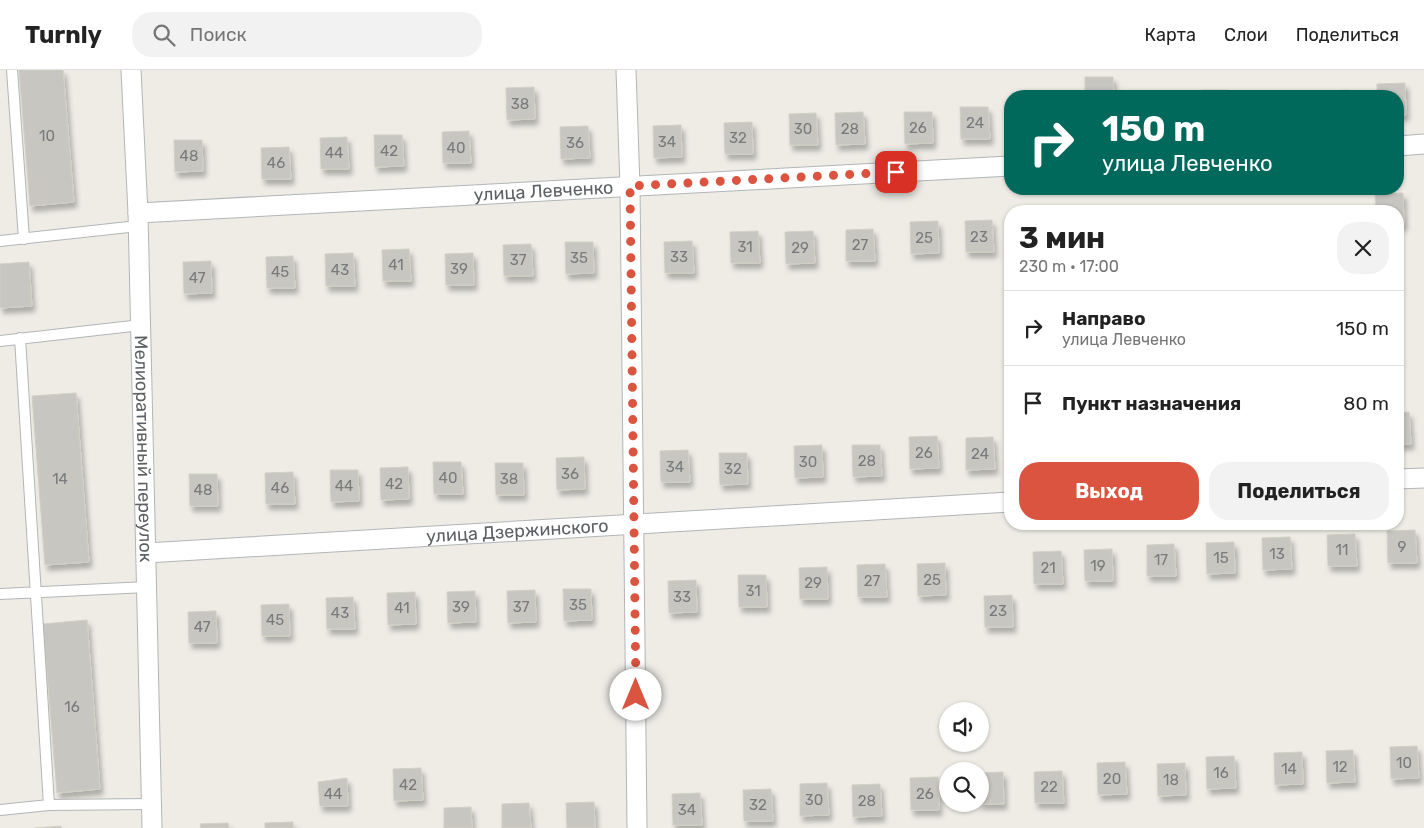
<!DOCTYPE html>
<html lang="ru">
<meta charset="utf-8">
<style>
:root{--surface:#fff;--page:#f2f2f2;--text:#222;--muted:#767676;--line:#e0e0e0;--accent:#da543f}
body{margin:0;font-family:Rubik,sans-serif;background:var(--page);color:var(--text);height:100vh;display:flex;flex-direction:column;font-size:19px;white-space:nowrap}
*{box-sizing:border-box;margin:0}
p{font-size:16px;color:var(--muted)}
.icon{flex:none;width:28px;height:28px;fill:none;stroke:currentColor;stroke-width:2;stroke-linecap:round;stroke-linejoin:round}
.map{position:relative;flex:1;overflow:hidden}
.sheet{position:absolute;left:1004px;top:135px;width:400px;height:325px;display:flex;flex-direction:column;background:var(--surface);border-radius:20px;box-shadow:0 1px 4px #0004}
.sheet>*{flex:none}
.banner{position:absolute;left:1004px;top:20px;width:400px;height:105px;border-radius:20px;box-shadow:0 1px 4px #0004;background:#00695c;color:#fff;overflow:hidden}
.fabs{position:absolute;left:939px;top:632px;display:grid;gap:10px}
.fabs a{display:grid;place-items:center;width:50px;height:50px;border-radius:50%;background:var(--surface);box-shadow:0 1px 4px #0004;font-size:25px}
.pin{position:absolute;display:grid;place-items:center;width:42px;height:42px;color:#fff;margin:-21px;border-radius:10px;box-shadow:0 2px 8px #0006}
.me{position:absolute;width:55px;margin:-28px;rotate:0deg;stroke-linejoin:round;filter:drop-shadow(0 0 4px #0008)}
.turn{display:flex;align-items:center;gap:18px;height:105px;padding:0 15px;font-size:22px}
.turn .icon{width:65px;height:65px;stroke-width:2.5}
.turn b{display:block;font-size:35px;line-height:42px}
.round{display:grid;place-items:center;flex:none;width:52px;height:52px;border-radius:20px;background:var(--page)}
.head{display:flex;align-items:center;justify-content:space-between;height:85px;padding:0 15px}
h1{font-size:30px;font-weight:700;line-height:38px}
.button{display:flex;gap:10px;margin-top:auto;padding:10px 15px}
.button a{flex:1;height:58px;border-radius:20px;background:var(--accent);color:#fff;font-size:20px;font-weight:700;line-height:58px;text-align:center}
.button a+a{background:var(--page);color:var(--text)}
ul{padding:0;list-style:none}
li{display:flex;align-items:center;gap:15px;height:75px;padding:0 15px;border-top:1px solid var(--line)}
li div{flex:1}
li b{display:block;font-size:19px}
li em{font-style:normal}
header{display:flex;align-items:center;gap:30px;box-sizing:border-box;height:70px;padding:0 25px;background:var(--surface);border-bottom:1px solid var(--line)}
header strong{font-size:24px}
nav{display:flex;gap:28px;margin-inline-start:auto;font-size:18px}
.search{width:350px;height:45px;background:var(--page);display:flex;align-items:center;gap:12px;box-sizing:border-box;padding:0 18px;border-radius:20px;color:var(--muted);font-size:19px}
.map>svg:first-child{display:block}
.building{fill:#c7c6c0;stroke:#d2cfc4;filter:url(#shadow)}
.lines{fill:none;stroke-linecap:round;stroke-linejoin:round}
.lane-casing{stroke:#b2b5b9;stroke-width:12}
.street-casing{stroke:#b2b5b9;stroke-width:21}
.lane{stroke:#fff;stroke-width:10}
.street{stroke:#fff;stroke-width:19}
.route{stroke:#da543f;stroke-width:9;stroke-dasharray:0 16.2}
.labels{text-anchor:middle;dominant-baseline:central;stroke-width:4.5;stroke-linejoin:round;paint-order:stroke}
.number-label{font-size:15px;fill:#787a7b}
.street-label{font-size:18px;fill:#5d6064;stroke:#fff}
</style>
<header>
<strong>Turnly</strong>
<div class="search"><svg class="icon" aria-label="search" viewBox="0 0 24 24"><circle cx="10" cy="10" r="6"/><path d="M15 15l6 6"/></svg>Поиск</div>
<nav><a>Карта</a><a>Слои</a><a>Поделиться</a></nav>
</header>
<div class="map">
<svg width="1424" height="758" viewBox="0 0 1424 758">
<defs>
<filter id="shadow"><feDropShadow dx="3" dy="5.5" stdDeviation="2.5" flood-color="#0004"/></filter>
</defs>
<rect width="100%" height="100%" fill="#eeece5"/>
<path class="building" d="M19,0h44l11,132 -44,4z
M1085,7h28l1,19h-29z
M1405,13l1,32h-8v-19h-21v-12z
M534,17l1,32 -28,1 -1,-32z
M1201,20h28v6h-28z
M1349,20v6h-28v-5z
M960,37h28l2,32h-29z
M863,42l2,32 -29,1 -1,-32z
M904,42h28l1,31 -28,1z
M816,43l2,32h-28l-1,-31z
M752,52l1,32h-28l-1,-31z
M681,55l1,32 -28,1 -1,-32z
M588,56l2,32 -29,1 -1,-32z
M469,61l2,32h-28l-1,-31z
M374,65h28l2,31 -29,1z
M347,67l2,32h-28l-1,-31z
M174,70h28l1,31 -28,1z
M289,77l2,32h-29l-1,-31z
M1403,123l1,32h-6v-14h-22l-1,-17z
M1264,138h27l1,3h-28z
M1143,140h27v1h-27z
M992,150l2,32h-28l-1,-31z
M938,151l1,32 -28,1 -1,-32z
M873,159l2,32h-29v-31z
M758,161l2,32h-29l-1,-31z
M813,161l2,32 -29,1 -1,-32z
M692,171l2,32h-29l-1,-31z
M565,172h28l1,31 -28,1z
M531,174l2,32h-29l-1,-31z
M409,179l2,32h-28l-1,-31z
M353,183l2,33h-29l-1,-32z
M473,183l1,32h-28l-1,-31z
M293,186l2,32h-28l-1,-31z
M211,191l1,32 -28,1 -1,-32z
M29,192l3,44 -32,2v-44z
M76,323l13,169 -44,3 -13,-169z
M1409,342l2,32 -13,1v-32z
M937,366l2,32 -29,1 -1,-32z
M993,367l2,32 -29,1v-32z
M822,375l1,32 -28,1 -1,-32z
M852,375h28l2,31 -29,1z
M688,380l2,32h-29l-1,-31z
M719,383h28l1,31 -28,1z
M584,387l1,32 -28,1 -1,-32z
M433,392h28l2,32h-29z
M495,393h28l1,32h-28z
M408,397l1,32 -28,1 -1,-32z
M330,400h28l1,31 -28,1z
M293,402l2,32h-29l-1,-31z
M189,404h28l1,32h-28z
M1415,460l2,33h-29l-1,-32z
M1355,464l2,32h-29l-1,-31z
M1290,467l2,32 -29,1 -1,-32z
M1234,472l1,31 -28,1 -1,-31z
M1174,474l2,32h-29v-31z
M1112,479l1,32h-28l-1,-31z
M1061,481l2,33h-29l-1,-32z
M945,493l1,32 -28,1 -1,-32z
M885,494l2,33h-29l-1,-32z
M827,497l1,32h-28l-1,-31z
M738,505h28l1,32h-28z
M696,510l1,32 -28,1 -1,-32z
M563,519h28l1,31 -28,1z
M535,520l1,32 -28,1 -1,-32z
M475,521l1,31 -28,1 -1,-31z
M415,522l1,32 -28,1 -1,-32z
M1012,525l1,32h-28l-1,-31z
M353,527l2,32h-28l-1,-31z
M289,534l1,32h-28l-1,-31z
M216,541l1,32h-28l-1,-31z
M87,550l13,169 -43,4 -14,-169z
M1417,676l2,32 -28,1 -1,-32z
M1353,680l2,32 -28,1 -1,-32z
M1302,682l1,32 -28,1 -1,-32z
M1234,686l2,32 -29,1 -1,-32z
M1125,692l2,32 -29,1 -1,-32z
M1185,693l1,32 -28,1 -1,-32z
M421,698l2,32 -29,1 -1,-32z
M1062,701l2,32h-29l-1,-31z
M1003,702l1,32h-28h4v-31z
M938,707l1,33h-28l-1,-32z
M347,708l1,28h-28l-2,-24z
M827,713l2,32 -29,1v-32z
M880,714l2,32 -29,1 -1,-32z
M771,719l2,32h-29l-1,-31z
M700,723l2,32h-29l-1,-31z
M594,732l1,26h-28l-1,-25z
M529,733l2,25h-29v-24z
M471,737l1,21h-28v-20z
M293,752v6h-28v-5z
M228,753l1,5h-28l-1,-4z
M61,756v2h-26z"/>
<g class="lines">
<defs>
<path id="lane" d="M12,0l12,169
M0,171l138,-15
M0,271l141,-16
M0,524l147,-7
M49,735l102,-1
M0,740l49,-5 -29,-467"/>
<g id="street">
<path id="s1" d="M131,0l7,143 14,615"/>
<path d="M626,0l4,117 7,641"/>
<path d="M1398,76l26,-2"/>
<path id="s2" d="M138,143l872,-47"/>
<path d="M1398,409l26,-1"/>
<path id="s3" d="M146,483l864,-51"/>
</g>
</defs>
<use href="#lane" class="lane-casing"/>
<use href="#street" class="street-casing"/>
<use href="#lane" class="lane"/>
<use href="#street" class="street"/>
</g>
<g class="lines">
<path class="route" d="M636,625l-6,-509 266,-14"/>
</g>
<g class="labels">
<g class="number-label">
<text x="520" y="34">38</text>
<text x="975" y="53">24</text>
<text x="918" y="58">26</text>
<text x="803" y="59">30</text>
<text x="850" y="59">28</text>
<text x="47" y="66">10</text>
<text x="738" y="68">32</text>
<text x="667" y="72">34</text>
<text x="575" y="73">36</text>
<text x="456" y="78">40</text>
<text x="389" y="81">42</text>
<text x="334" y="83">44</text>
<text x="189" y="86">48</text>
<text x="276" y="93">46</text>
<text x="979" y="167">23</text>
<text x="924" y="168">25</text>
<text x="860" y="175">27</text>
<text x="745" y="177">31</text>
<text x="800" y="178">29</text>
<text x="679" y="187">33</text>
<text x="579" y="188">35</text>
<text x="518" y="190">37</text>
<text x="396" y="195">41</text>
<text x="459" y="199">39</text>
<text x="340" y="200">43</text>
<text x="280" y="202">45</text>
<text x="197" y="208">47</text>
<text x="924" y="383">26</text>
<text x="980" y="384">24</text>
<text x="867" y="391">28</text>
<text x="808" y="392">30</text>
<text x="675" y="397">34</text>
<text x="733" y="399">32</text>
<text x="570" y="404">36</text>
<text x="448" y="408">40</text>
<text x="60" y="409">14</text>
<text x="509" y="409">38</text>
<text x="394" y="414">42</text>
<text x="344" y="416">44</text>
<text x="280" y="418">46</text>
<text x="203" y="420">48</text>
<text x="1402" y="477">9</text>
<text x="1342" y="480">11</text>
<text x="1277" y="484">13</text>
<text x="1221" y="488">15</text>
<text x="1161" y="490">17</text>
<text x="1098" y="496">19</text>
<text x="1048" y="498">21</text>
<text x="932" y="510">25</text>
<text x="872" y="511">27</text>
<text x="813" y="513">29</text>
<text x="753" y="521">31</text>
<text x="682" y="527">33</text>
<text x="578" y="535">35</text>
<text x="461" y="537">39</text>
<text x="521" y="537">37</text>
<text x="402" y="538">41</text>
<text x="998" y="541">23</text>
<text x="340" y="543">43</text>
<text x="275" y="550">45</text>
<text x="202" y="557">47</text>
<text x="72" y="637">16</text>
<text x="1404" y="693">10</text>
<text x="1340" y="697">12</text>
<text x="1289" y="699">14</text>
<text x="1221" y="703">16</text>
<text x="1112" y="709">20</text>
<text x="1171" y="710">18</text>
<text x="408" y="715">42</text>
<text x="1049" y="717">22</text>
<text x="333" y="724">44</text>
<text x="925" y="724">26</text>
<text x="814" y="730">30</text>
<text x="867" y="731">28</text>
<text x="758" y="735">32</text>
<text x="687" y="740">34</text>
</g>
<g class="street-label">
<text stroke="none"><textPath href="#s2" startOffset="406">улица Левченко</textPath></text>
<text stroke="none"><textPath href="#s1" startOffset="379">Мелиоративный переулок</textPath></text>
<text stroke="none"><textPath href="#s3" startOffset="372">улица Дзержинского</textPath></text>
</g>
</g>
</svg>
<div class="fabs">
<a><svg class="icon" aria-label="sound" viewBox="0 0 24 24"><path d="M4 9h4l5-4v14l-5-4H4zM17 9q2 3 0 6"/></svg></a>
<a><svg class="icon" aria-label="search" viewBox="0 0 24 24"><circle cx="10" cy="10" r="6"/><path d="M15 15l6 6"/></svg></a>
</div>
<div class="pin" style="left:896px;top:102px;background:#d93025"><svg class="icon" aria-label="arrive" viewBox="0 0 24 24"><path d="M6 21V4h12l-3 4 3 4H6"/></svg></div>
<svg class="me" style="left:636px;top:625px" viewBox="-20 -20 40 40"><circle r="19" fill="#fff"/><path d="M0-13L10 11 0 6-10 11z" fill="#da543f"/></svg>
<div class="banner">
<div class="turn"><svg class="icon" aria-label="right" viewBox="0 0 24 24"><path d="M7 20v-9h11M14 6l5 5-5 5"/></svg><div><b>150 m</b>улица Левченко</div></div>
</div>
<section class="sheet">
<div class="head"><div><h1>3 мин</h1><p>230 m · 17:00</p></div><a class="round"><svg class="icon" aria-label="close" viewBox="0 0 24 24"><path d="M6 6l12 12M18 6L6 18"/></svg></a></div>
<ul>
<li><svg class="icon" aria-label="right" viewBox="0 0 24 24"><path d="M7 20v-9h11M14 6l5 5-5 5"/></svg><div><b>Направо</b><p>улица Левченко</p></div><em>150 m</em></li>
<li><svg class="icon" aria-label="arrive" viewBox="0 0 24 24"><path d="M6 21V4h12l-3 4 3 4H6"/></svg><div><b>Пункт назначения</b></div><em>80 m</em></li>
</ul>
<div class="button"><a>Выход</a><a>Поделиться</a></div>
</section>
</div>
